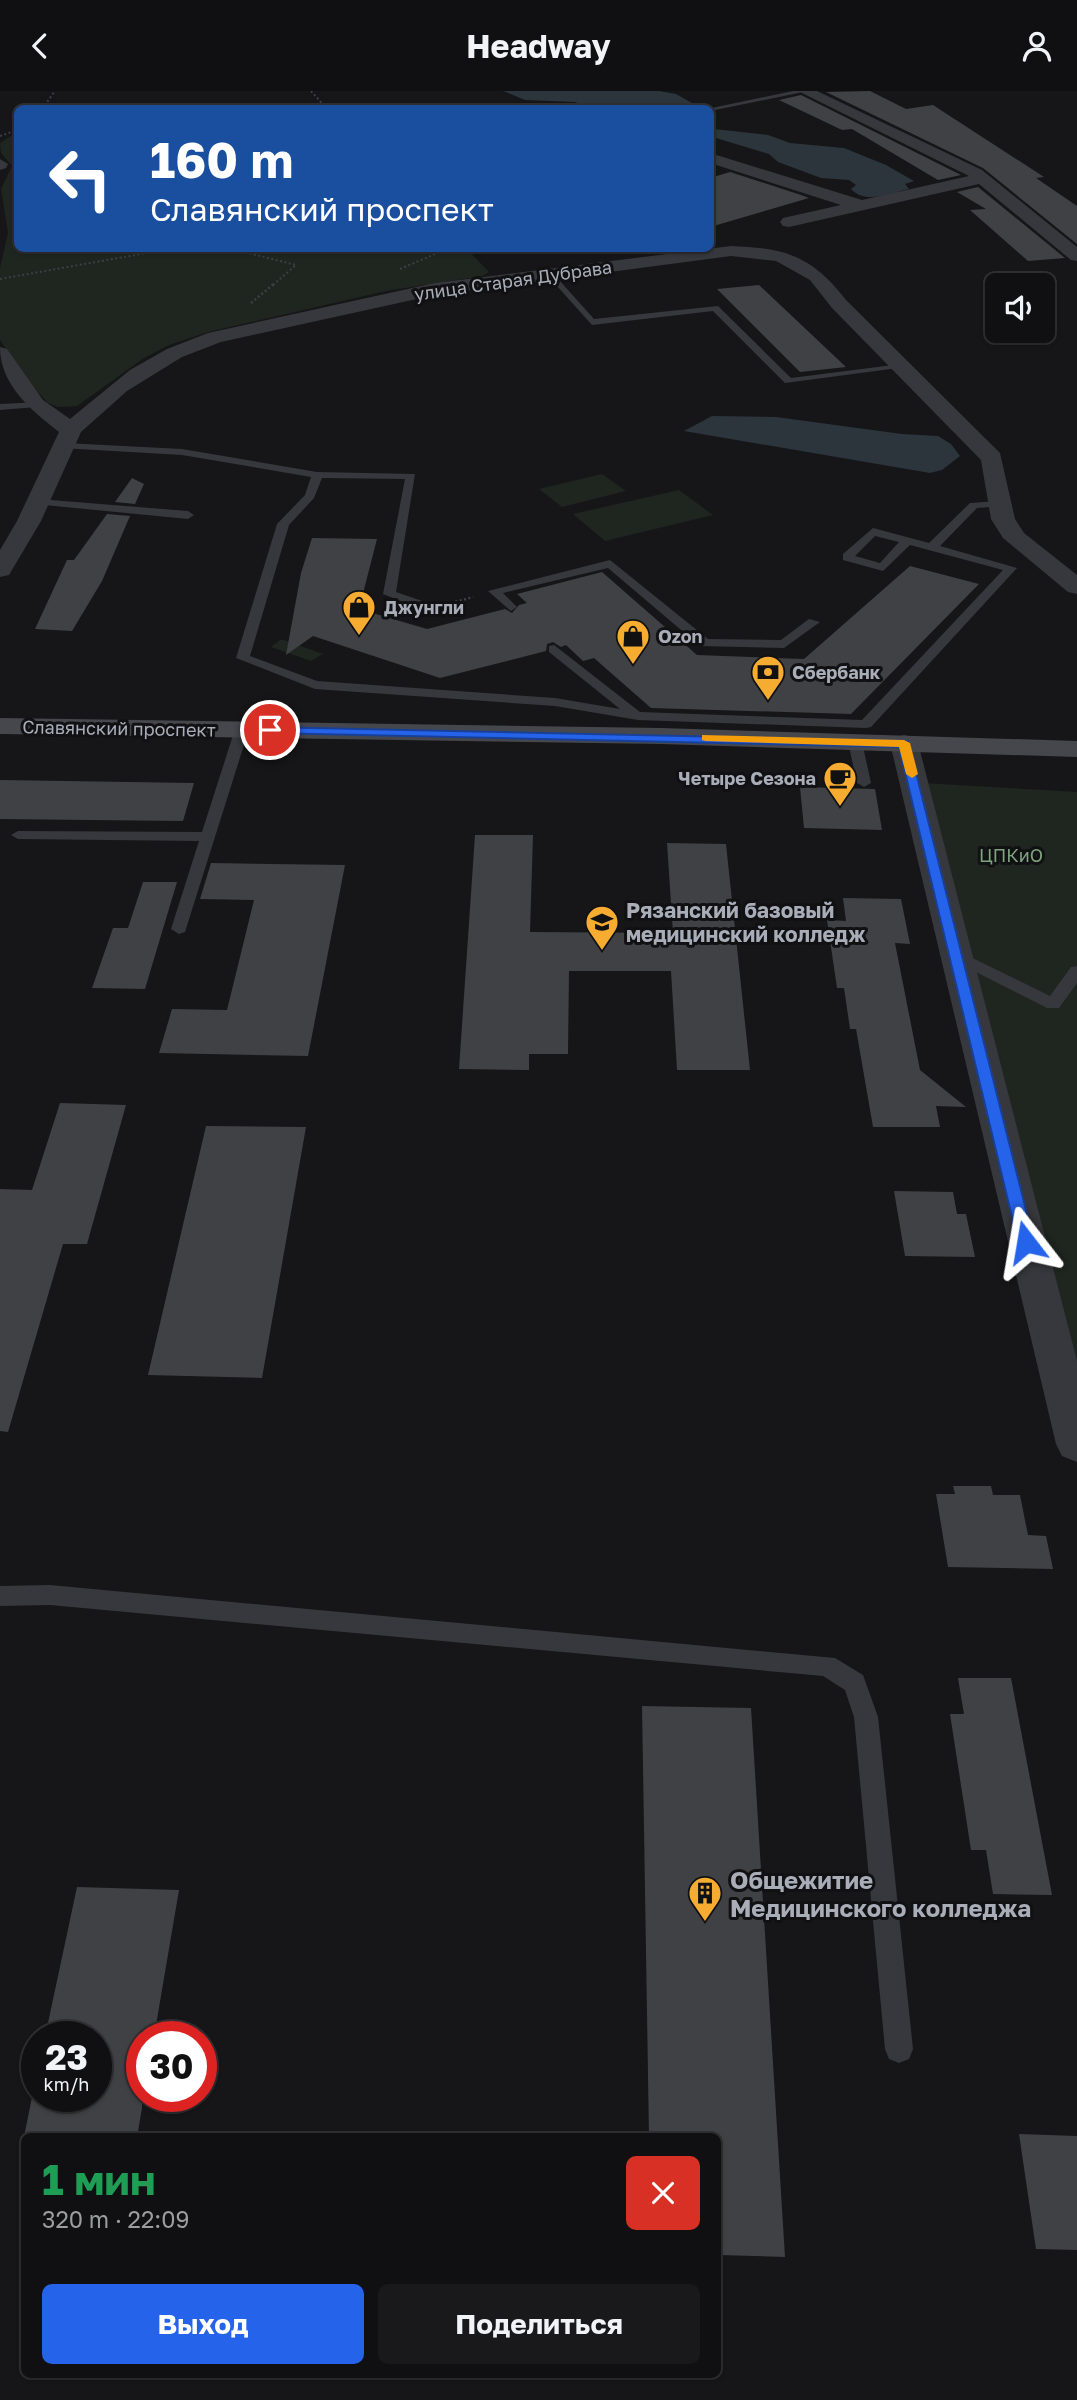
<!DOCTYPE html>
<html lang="ru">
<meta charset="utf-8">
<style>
:root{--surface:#101012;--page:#19191b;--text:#f1f3f6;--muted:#9c9d9f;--line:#303032;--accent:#2563eb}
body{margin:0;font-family:"Golos Text",sans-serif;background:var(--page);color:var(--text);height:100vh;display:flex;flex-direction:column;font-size:26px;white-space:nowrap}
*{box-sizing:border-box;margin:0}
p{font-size:23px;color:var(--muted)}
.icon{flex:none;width:38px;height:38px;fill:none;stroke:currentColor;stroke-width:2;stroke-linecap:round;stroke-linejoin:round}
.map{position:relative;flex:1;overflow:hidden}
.panel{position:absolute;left:21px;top:2042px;width:700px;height:245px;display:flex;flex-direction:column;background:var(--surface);border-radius:10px;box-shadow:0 2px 5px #0004,0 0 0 2px var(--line)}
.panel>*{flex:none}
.banner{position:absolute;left:14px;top:14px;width:700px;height:147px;border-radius:10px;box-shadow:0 2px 5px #0004,0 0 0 2px var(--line);background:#1a4fa0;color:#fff;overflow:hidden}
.controls{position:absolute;left:985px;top:182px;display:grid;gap:14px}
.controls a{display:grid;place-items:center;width:70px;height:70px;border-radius:10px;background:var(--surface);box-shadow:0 2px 5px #0004,0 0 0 2px var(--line);font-size:35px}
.speed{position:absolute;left:21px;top:1930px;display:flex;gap:14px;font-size:35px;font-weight:700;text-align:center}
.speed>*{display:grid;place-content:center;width:91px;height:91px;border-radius:50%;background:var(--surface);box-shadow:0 2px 5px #0004,0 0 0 2px var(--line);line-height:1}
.speed small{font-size:18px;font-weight:400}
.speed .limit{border:10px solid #d22;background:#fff;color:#111}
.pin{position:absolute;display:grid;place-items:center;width:60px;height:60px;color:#fff;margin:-30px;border:4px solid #fff;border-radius:50%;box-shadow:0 2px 7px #0007}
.me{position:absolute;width:77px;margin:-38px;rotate:346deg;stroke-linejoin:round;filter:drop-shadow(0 0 5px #0008)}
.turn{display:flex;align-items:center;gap:24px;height:147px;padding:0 21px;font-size:32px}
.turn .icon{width:91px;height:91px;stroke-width:2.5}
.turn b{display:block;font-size:49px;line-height:60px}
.round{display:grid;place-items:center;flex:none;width:74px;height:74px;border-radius:10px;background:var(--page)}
.headline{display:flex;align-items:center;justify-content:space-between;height:119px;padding:0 21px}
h1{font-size:42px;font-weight:700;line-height:52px;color:#1e9e55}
.button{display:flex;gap:14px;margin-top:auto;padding:14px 21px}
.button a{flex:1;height:80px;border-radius:10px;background:var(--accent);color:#fff;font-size:28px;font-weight:700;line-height:80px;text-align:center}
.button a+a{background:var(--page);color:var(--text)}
header{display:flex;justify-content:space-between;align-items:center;height:91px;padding:0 21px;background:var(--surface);font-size:32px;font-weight:700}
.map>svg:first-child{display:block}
.green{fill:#1e261f}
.water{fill:#2c353c}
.building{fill:#404145}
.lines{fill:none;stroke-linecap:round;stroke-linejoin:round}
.path-far1{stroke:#3d3f44;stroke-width:2;stroke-dasharray:2 2.5;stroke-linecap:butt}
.path{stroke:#3d3f44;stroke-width:2.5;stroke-dasharray:2 2.5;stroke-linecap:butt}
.lane{fill:#37383d;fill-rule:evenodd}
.street{fill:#37383d;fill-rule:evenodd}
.secondary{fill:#45474d;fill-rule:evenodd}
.route{fill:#2563eb;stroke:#184099;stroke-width:2}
.slow{fill:#f59e0b}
.labels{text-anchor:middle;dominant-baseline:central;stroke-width:6;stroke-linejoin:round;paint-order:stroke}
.far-street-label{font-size:18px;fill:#a8adb8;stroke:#111113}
.far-poi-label{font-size:18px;font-weight:bold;fill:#a8adb8;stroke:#111113;text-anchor:start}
.far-park-label{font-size:18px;fill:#7ea37f;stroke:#111113}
.poi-label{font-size:21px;font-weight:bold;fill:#a8adb8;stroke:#111113;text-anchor:start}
.near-poi-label{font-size:24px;font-weight:bold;fill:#a8adb8;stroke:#111113;text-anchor:start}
</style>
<header><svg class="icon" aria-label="back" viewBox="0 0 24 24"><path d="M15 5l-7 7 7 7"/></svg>Headway<svg class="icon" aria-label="person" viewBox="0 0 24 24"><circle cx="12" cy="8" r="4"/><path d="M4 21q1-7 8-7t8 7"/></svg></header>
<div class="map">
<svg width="1077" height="2309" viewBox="0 0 1077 2309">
<rect width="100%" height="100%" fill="#161618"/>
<path class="green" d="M17,41l1,117h449l22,23 -7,4 -96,15 -178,41 -39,13 -25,13 -67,48 -19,1 -10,-4 -21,-23 -27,-40v-72l8,-35 -7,-44 11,-23 -11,-13 -1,-10z
M602,383l24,17 -64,16 -23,-18z
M679,399l34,25 -108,26 -32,-27z
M280,549h4l39,14 -12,7 -40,-14z
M923,692l154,9v593z"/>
<path class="water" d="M503,0h156l17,3 16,9 -18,6 -93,-1 -5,-6 -51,-2z
M714,38l54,6 22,8 54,5 42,17 28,16 -9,3 4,5c-18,4 -43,16 -58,0l5,-4 -7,-5 -28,-2 -43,-16 -9,-8 -53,-16 -5,-4z
M712,325l64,1 126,17 36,2 13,8 9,12 -18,14 -12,3 -246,-42z"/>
<path class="building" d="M870,0l36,18 27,-4 111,72 -8,1 41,28v38l-94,-76 -157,-76z
M801,4l160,80 -23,5 -86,-51 -10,1 -63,-30z
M730,81l71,23 8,3 -99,29v-49z
M978,96l87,71 -37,3 -58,-51 16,-1 -29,-17z
M759,194l87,82 -46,5 -83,-83z
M132,387l12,6 -9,20 -20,-2z
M107,423l23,2 -28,65 -30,50 -37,-2 32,-69h7z
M312,447l65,1 -18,70 68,20 78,-20 7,4 7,-8 8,-2 -10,-9 85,-22 95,83 107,4 106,-93 69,18 -128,130 -200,-6 -57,-50 -11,3 -17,-16 -5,2 -8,-5 -6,2 -1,7 -106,27 -127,-42 -27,19 15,-82z
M0,689l194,3 -11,38 -183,-2z
M800,696l75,2 7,41 -78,-2z
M475,744h58l-3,97 143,1 -6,-90 59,1 24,226h-73l-6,-99h-102l-1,83h-39v16l-70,-1z
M211,772l134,2 -37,191 -149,-3 13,-44 55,1 27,-110 -54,-1z
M143,791h34l-32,107 -53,-1 21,-60h15z
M843,807l58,1 9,45 -15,-1 25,127 46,37 -30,-1 4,21h-67l-17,-98h-6l-6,-41h-7l-10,-68 19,1z
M60,1012l66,2 -39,139h-24l-55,188 -8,-1v-242l32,1z
M206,1035l100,1 -44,251 -114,-3z
M894,1100l59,1 4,22h9l9,43 -70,-1z
M953,1395h38l2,9h27l8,40 18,1 7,33 -105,-2 -12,-73h19z
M958,1587h53l41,217 -59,-1 -7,-44h-15l-21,-136h14z
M642,1615l109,2 34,549 -67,-2v-118h-69z
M77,1796l102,3 -25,147h-12v71l-5,29h-113l8,-40h64v-60h-51z
M1019,2043l58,2v114l-41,-1z"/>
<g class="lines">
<path class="path-far1" d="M311,0l16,18
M42,18l13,-18
M0,45l18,-6
M232,158l64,16 -23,20
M400,178l47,-20
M0,188l169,-30"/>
<path class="path" d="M251,212l24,-20
M451,512l22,-6"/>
<path class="lane" d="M793,0h15l-98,20 -3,-2z
M551,180l43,48 124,-13 73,72 110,-14 5,3 -121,16 -72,-72 -121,14 -44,-49z
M40,311v4l-4,1 -36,3v-6z
M65,352l117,6 135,23 98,2 -19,118 38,13v6h-8l-43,-17 22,-115 -83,-1 -8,20 -25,27 -39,131 67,25 238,17 65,11 -71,-57v-6l5,-1 86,67 222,8 141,-150 -93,-25 -27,26 -40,-11v-6l30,-26 56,15 41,-40 29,-2 4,1v4l-26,2 -37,38 77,22 -146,159 -5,1 -228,-8 -83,-14 -240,-17 -79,-31 41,-134 28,-29 6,-18 -129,-22 -121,-7 -1,-2zM875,445l24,6 -19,21 -25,-7z
M38,408l150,12 6,4 -6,4 -154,-15v-4z
M610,469l98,79 73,1 28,-21 11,3 -36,26 -84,-2 -92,-78 -105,25 14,14 -6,4 -23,-20z
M242,634l7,4 -64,203 -6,2 -8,-5 28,-88 -181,-2 -7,-4 7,-4 184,1 33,-103z
M855,647l7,4 9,41 -7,4 -7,-4 -9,-41z
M954,858l96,47 21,-29 6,-1v17l-18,25h-12l-99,-50 -2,-4z
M50,1494l785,73 28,17 15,42 35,332 -4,10 -10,4 -10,-4 -4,-10 -31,-332 -9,-27 -22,-14 -773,-71 -50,1v-20z"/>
<path class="street" d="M798,0h19l165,79 95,77v14l-6,-1 -92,-76 -190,43 -6,-1 -3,-4 3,-4 58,-13 -131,-42v-10l152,47 107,-24z
M0,68l8,5 -2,4 -6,2z
M731,155c55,2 81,10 115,54l154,153 15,66 9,14 53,42v19l-9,-2 -65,-54 -12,-19 -10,-59 -149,-152 -22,-28 -34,-19 -45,-5 -296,39 -214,47 -39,15 -55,34 -46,41 -40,89 -32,54 -9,2v-27l17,-29 42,-89c-28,-22 -59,-47 -59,-85l7,2 36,51 27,19 60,-49 37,-21 41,-16 227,-50z
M904,644l10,2 4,6 159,618v101l-15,-6 -6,-12 -166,-701 4,-6z"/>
<path class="secondary" d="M0,627l661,10 416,13v16l-416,-13 -661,-10z"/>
</g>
<path class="route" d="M266,636l642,14 126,501 -2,4 -6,2 -8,-6 -119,-495 -629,-14 -4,-1z"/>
<path class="slow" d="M702,644l202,5 6,3 8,31 -6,4 -6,-4 -7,-27 -193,-6 -4,-1z"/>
<defs>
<symbol id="shop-pin" viewBox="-11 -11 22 30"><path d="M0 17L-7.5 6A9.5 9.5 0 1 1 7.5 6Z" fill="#f5ac31" stroke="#111113"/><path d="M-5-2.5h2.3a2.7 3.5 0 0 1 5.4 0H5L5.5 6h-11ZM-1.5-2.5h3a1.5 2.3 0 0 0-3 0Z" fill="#111"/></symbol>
<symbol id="bank-pin" viewBox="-11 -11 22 30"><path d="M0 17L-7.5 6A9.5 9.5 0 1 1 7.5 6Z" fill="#f5ac31" stroke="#111113"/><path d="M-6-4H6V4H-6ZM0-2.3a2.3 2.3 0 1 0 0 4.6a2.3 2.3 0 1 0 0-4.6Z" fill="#111"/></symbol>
<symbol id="cafe-pin" viewBox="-11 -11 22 30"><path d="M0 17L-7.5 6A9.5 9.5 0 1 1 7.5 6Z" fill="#f5ac31" stroke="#111113"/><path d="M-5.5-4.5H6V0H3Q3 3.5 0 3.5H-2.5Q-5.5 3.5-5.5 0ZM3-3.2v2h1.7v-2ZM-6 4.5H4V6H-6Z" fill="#111"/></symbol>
<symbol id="university-pin" viewBox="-11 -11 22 30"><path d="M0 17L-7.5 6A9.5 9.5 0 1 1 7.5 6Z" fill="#f5ac31" stroke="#111113"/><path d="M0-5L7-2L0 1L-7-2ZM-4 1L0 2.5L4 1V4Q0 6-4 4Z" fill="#111"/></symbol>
<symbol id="building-pin" viewBox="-11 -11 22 30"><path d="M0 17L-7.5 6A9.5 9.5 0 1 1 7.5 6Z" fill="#f5ac31" stroke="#111113"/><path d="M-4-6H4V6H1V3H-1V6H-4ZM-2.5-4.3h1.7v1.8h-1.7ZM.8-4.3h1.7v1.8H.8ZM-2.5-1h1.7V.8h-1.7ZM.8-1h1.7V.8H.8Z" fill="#111"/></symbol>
</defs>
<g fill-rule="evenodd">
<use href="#shop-pin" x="340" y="497" width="38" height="52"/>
<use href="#shop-pin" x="614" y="526" width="38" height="52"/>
<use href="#bank-pin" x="749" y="562" width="38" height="52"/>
<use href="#cafe-pin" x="821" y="668" width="38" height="52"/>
<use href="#university-pin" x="583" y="812" width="38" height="52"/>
<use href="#building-pin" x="686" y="1783" width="38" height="52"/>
</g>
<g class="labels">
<g class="far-street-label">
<text transform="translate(513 189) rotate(-8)">улица Старая Дубрава</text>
<text transform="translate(119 637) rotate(1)">Славянский проспект</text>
</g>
<g class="far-poi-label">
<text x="384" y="516">Джунгли</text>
<text x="658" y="545">Ozon</text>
<text x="792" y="581">Сбербанк</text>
<text x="816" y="687" text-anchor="end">Четыре Сезона</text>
</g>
<g class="far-park-label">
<text x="1011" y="764">ЦПКиО</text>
</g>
<g class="poi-label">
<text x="626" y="819">Рязанский базовый<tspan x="626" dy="24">медицинский колледж</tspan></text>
</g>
<g class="near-poi-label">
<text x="730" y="1788">Общежитие<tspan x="730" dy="28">Медицинского колледжа</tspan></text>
</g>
</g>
</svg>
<div class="controls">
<a><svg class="icon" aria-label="sound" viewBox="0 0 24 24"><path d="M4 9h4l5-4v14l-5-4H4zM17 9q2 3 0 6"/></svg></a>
</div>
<div class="speed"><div>23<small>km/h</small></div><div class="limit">30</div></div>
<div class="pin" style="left:270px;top:639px;background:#d93025"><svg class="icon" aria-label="arrive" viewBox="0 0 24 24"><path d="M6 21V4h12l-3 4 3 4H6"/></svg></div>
<svg class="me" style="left:1026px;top:1151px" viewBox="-20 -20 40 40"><path d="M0-17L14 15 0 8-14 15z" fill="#2563eb" stroke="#fff" stroke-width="4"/></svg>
<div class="banner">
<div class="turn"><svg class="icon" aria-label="left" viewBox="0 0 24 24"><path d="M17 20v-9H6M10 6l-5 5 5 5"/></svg><div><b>160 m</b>Славянский проспект</div></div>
</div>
<section class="panel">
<div class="headline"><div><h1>1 мин</h1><p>320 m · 22:09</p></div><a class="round" style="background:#d93025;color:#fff"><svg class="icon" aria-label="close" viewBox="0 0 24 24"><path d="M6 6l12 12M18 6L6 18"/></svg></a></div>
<div class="button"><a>Выход</a><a>Поделиться</a></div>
</section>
</div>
